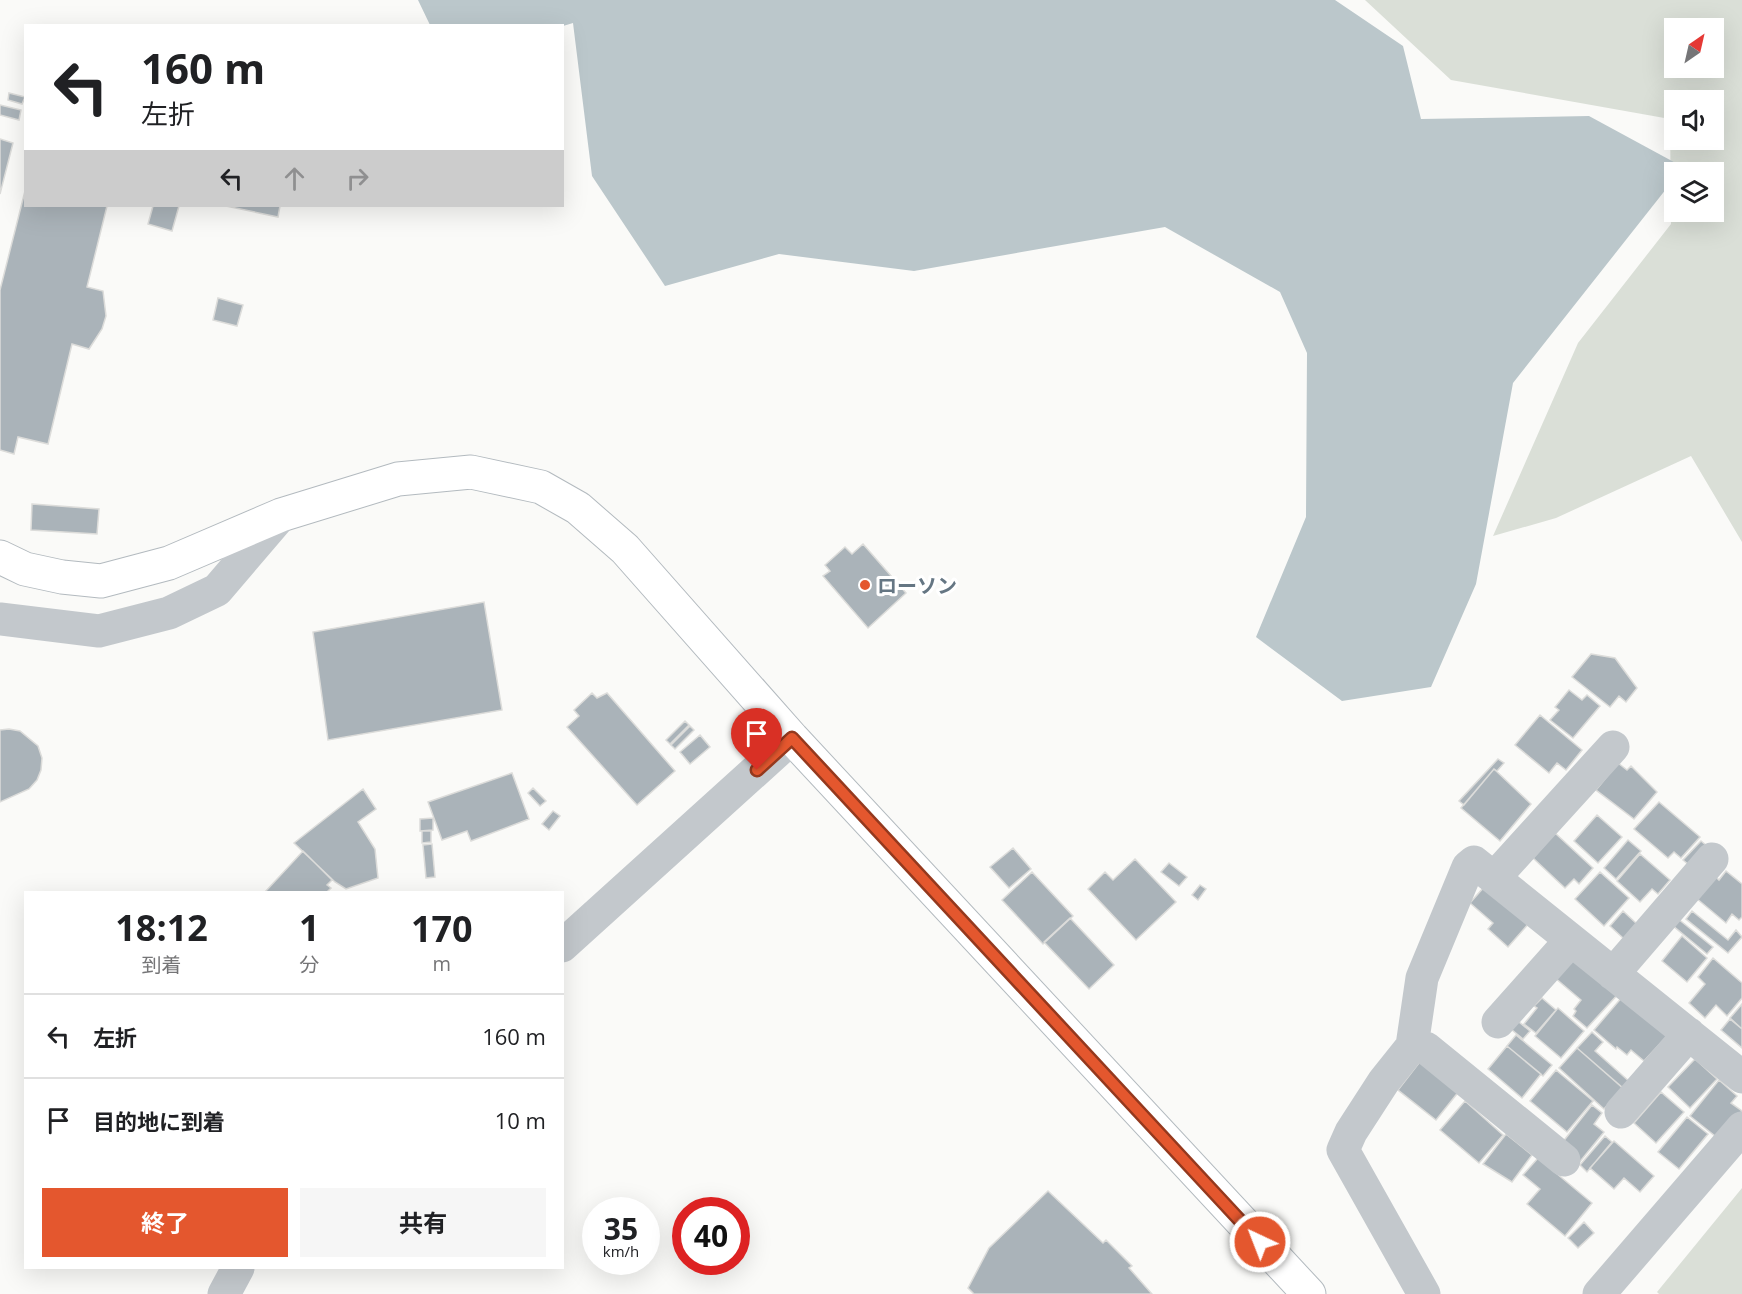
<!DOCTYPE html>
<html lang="ja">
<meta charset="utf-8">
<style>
:root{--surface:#fff;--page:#f6f6f6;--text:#202124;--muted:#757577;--line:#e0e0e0;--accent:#e4572e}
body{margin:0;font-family:"Open Sans","Noto Sans JP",sans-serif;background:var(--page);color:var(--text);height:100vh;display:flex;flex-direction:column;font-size:22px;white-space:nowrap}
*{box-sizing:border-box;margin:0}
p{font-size:20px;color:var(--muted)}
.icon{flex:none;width:33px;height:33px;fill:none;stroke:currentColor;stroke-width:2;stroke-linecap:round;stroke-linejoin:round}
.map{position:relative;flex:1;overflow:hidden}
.drawer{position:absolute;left:24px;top:891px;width:540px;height:378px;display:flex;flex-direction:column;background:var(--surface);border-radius:0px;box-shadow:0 6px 24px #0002}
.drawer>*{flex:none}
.guide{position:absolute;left:24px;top:24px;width:540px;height:183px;border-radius:0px;box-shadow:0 6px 24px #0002;background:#fff;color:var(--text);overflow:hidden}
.needle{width:39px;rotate:34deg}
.fabs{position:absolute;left:1664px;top:18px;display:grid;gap:12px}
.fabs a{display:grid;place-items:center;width:60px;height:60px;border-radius:0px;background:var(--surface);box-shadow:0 6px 24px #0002;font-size:30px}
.speed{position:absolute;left:582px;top:1197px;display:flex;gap:12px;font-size:30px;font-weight:700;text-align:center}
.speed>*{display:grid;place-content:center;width:78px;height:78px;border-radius:50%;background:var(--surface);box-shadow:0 6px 24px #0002;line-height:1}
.speed small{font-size:15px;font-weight:400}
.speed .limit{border:9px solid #d22;background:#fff;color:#111}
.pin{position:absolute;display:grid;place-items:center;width:51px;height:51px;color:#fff;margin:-62px -26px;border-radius:50% 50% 50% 0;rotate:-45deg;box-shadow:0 0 6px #0007}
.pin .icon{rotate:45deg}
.me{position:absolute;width:66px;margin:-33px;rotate:317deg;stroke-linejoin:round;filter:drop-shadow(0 0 4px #0008)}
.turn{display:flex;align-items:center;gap:21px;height:126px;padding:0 18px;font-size:27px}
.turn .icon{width:78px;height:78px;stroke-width:2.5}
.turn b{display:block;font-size:42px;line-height:51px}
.lanes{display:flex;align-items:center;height:57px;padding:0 18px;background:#0003;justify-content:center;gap:30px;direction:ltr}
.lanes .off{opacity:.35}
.eta{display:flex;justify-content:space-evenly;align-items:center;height:102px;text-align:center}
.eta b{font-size:36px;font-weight:700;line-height:42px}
.primary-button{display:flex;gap:12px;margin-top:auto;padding:12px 18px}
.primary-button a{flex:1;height:69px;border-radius:0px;background:var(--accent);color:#fff;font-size:24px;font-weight:700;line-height:69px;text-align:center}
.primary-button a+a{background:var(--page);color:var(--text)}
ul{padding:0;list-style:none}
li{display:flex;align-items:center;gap:18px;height:84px;padding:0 18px;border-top:2px solid var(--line)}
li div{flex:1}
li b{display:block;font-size:22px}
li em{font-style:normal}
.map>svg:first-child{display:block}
.green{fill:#dadfd7;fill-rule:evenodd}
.water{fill:#bbc7cb}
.building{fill:#aab3b9;stroke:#dcdcda;stroke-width:1.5}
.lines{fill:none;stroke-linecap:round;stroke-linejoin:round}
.secondary-casing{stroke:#b3babf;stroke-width:35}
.street{stroke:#c3c8cc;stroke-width:33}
.secondary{stroke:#fff;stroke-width:33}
.route-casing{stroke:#94391e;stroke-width:15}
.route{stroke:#e4572e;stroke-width:10}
.poi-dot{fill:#e4572e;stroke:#fff;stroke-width:2}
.labels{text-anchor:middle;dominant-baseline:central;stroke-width:6;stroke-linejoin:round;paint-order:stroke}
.poi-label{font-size:20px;font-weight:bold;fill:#657683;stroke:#fff;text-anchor:start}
</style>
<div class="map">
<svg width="1742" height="1294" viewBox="0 0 1742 1294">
<rect width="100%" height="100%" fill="#fafaf8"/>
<path class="green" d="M1365,0h377v542l-51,-86 -135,62 -63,18 85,-193 93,-119 -1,-105 -219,-39zM1674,28h39v40h-39zM1674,100h39v40h-39zM1674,172h39v40h-39z
M1742,1188v106h-83l-2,-2z"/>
<path class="water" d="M418,0h917l68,46 18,73 168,-3 94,51 -4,5h-5v7l-161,204 -37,201 -45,103 -89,14 -86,-64 50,-120 1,-164 -27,-61 -115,-65 -251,44 -135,-17 -114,32 -73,-110 -19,-153 -10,3 -133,-1z"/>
<path class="building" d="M9,93l16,4 -3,7 -14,-4z
M0,105l21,5 -2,10 -19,-5z
M0,139l13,4 -13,51z
M26,187v19h81l-20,81 16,4 3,25 -4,13 -13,20 -17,-5 -24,100 -30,-7 -4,17 -14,-4v-160z
M153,206h26l-7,25 -24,-7z
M226,206h54l-2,11z
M218,298l25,7 -6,21 -24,-6z
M32,504l67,5 -2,25 -66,-4z
M863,544l43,49 -38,35 -45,-52 7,-5 -5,-6 20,-18 7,7z
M484,602l18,108 -174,30 -15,-108z
M1591,654l24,4 22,30 -11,14 -7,-6 -9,11 -38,-30z
M1569,690l13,10 5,-5 13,11 -27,32 -23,-18 9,-10 -4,-3z
M592,693l5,5 10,-5 68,78 -38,34 -70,-78 12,-11 -5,-6z
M1540,715l42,35 -16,20 -9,-7 -8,10 -34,-28z
M685,721l4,4 -19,19 -4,-4z
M690,726l4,4 -19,19 -4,-4z
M9,729l11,2 18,15 4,12 -1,12 -4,10 -8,9 -29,13v-72z
M700,735l10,12 -20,17 -10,-12z
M1498,759l6,4 -7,8 -3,-2 -30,36 -5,-4z
M1618,763l9,7 4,-4 26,26 -23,27 -38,-29z
M1494,769l37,35 -31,37 -39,-33z
M512,773l17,46 -58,22 -4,-10 -25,9 -14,-38z
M533,788l13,13 -6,5 -12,-13z
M363,789l13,20 -18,13 17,27 3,29 -32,11 -11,-7 -41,-39z
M1659,802l41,35 -19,21 -7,-6 -6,6 -34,-29z
M553,811l7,5 -11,14 -7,-6z
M1597,815l25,22 -24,26 -24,-22z
M433,818v12l-13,1v-12z
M422,831h9v11l-9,1z
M1555,833l38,35 -14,16 -5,-5 -9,9 -32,-30z
M1628,840l13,11 -25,28 -12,-11z
M1701,841l6,5 -18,19 -6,-5z
M432,844l3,33 -9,1 -3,-33z
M1013,848l18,21 -22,19 -19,-21z
M303,851l29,29 -5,5 4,3 -4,4h-62z
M1640,854l30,26 -12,14 -6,-5 -12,13 -23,-21z
M1135,859l41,43 -40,38 -48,-51 17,-17 8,8z
M1169,863l18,14 -8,9 -18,-14z
M1726,871l16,13v33l-3,3 -7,-6 -6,9 -30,-25 19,-22 4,4z
M1032,872l41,44 -30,28 -41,-44z
M1600,872l29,26 -25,28 -29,-27z
M1492,878l38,44 -22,25 -20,-18 5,-6 -23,-20z
M1200,885l6,4 -8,11 -6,-5z
M1623,911l14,13 -13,15 -14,-13z
M1692,911l36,29 8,-10 6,7 -14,16 -42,-34z
M1070,918l44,47 -25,24 -45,-47z
M1677,918l36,29 -6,7 -35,-29z
M1682,936l25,22 -20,24 -25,-21z
M1577,956l43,36 -33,36 -14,-12 3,-5 -2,-2 7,-9 -27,-23z
M1713,958l29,25v15l-15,18 -11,-11 -11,13 -16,-15 16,-19 -7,-7z
M1623,996l46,38 -25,27 -13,-11 -4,5 -10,-8 -1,2 -22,-19z
M1542,998l14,12 -20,23 -12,-9 13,-16 -3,-2z
M1742,1004v25l-12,-11z
M1558,1008l26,23 -23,27 -26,-22z
M1513,1017l17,14 -7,8 -17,-14z
M1730,1019l12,10v19l-21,-18z
M1592,1032l11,10 -8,9 36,32 -6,7 -48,-42z
M1516,1035l36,30 -9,11 -36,-30z
M1507,1046l34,28 -19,24 -34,-29z
M1577,1048l46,40 -19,21 -45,-41z
M1422,1059l38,31 -24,30 -38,-30z
M1695,1059l22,20 -27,29 -22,-21z
M1556,1070l37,31 -26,31 -37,-31z
M1719,1080l18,16 -6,7 11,8 -22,29 -30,-24z
M1661,1092l23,20 -28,31 -22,-20z
M1465,1101l38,34 -24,28 -39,-33z
M1592,1105l10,8 -8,11 10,8 -26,32 -20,-16z
M1687,1117l21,17 -29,35 -21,-17z
M1506,1134l26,21 -20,27 -29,-18z
M1605,1136l7,6 -25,30 -7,-7z
M1614,1141l40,35 -14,16 -16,-14 -10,11 -24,-21z
M1538,1158l54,45 -27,33 -38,-32 13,-15 -17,-14z
M1048,1191l55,52 3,-3 26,26 -3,2 23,26h-178l-6,-6 21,-40z
M1584,1222l10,11 -16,15 -10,-10z"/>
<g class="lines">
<defs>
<path id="secondary" d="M0,557l25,12 37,8 39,4 68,-18 112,-48 117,-36 73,-7 70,15 37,21 47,41 167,189 517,556"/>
</defs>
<use href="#secondary" class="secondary-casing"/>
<path class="street" d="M0,619l99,12 70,-18 48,-23 64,-75
M1494,878l119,-131
M562,946l230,-208
M1613,974l99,-115
M1498,1022l73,-82
M1412,1046l14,2 138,112
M1621,1112l68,-78
M224,1294l14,-26
M1424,1294l-81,-144 8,-18 33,-51 28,-35 10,-68 46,-111 6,-5 268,215
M1599,1294l143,-166"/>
<use href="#secondary" class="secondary"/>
</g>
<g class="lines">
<defs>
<path id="route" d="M757,770l35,-32 468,504"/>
</defs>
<use href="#route" class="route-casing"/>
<use href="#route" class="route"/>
</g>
<circle class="poi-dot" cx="865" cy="585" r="6"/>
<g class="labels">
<g class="poi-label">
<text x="877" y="585">ローソン</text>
</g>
</g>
</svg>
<div class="fabs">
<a><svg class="needle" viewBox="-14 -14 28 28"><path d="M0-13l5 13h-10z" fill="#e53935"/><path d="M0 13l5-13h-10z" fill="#757577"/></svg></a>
<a><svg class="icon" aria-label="sound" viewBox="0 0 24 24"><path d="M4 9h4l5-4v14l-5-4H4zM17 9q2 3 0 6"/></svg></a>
<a><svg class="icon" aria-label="layers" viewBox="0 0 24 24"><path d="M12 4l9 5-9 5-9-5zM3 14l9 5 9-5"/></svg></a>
</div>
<div class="speed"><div>35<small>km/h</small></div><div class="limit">40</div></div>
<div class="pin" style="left:757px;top:770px;background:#d93025"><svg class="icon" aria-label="arrive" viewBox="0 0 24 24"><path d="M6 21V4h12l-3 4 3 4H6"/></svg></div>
<svg class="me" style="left:1260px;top:1242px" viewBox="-20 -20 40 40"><circle r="17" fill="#e4572e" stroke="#fff" stroke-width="3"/><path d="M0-11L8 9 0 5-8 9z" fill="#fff"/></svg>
<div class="guide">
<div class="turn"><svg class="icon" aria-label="left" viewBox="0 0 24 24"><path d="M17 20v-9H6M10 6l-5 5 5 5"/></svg><div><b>160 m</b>左折</div></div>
<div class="lanes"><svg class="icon" aria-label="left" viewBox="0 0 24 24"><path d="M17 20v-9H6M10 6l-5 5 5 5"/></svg><svg class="icon off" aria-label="ahead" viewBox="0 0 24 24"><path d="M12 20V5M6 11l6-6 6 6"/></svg><svg class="icon off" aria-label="right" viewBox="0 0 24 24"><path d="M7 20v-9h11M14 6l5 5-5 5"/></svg></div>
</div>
<section class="drawer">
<div class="eta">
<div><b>18:12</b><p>到着</p></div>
<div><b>1</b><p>分</p></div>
<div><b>170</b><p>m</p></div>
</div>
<ul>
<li><svg class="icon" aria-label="left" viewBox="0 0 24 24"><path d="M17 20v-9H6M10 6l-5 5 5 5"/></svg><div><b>左折</b></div><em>160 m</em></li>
<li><svg class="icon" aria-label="arrive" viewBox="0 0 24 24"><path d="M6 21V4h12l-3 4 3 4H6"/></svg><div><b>目的地に到着</b></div><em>10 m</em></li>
</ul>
<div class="primary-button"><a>終了</a><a>共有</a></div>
</section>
</div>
